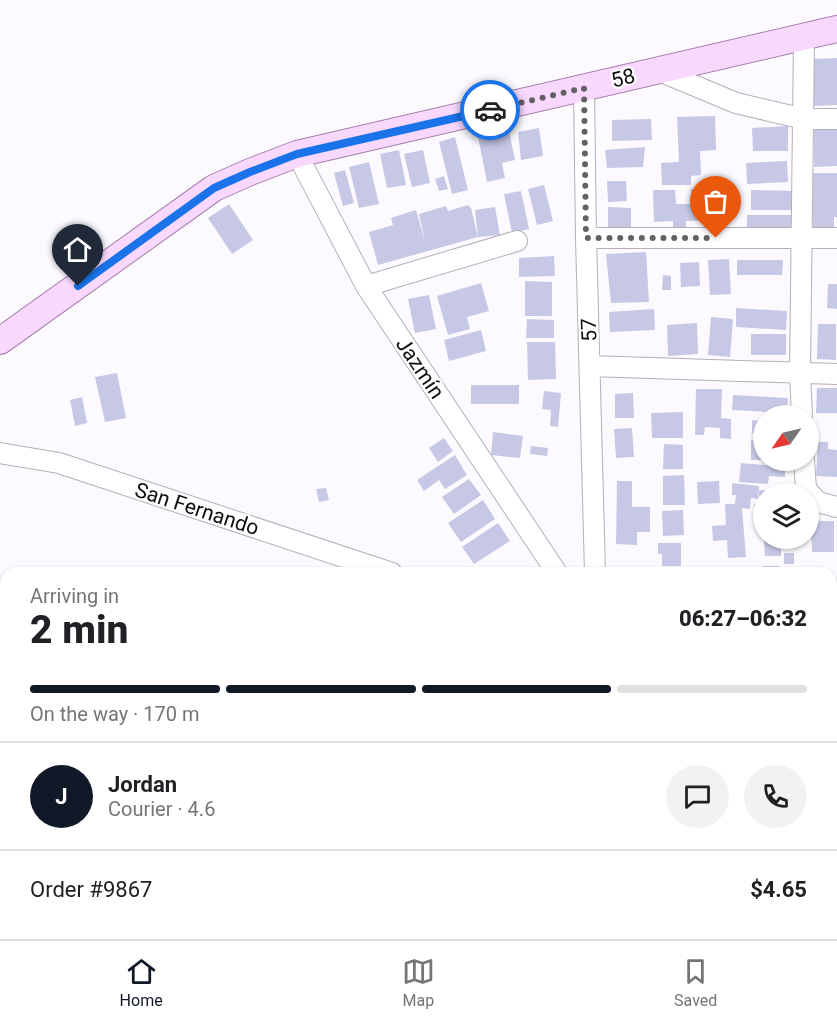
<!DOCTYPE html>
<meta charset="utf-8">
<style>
:root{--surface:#fff;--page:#f2f2f2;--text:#202124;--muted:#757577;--line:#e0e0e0;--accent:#111827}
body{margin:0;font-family:Roboto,sans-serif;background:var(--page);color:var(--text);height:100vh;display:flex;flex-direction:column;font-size:22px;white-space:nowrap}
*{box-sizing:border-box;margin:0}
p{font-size:20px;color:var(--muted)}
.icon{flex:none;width:33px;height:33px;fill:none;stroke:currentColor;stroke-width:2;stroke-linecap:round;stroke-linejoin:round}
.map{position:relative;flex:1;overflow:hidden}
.drawer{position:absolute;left:0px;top:567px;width:837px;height:372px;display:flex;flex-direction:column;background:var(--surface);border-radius:18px 18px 0 0;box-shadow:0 2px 4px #0004}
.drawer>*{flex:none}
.needle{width:39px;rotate:236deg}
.buttons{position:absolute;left:753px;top:405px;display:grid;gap:12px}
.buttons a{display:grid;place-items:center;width:66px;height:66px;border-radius:50%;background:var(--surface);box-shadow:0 2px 4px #0004;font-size:30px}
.pin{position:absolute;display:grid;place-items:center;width:51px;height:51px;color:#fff;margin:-62px -26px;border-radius:50% 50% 50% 0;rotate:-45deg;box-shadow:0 0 6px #0007}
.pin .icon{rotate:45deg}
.courier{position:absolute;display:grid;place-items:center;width:60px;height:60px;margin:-30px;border:4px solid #1a73e8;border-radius:50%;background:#fff;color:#222;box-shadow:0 2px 8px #0007}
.headline em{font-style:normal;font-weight:800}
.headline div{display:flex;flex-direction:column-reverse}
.headline{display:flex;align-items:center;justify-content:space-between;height:102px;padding:0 30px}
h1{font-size:39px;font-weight:800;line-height:45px}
.bar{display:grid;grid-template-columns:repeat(4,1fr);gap:9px 6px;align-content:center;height:72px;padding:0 30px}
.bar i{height:8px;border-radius:4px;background:var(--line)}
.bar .on{background:var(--accent)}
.bar p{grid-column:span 4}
.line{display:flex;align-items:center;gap:15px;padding:0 30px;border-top:2px solid var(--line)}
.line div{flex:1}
.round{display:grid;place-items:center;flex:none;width:63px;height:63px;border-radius:32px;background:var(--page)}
.dock{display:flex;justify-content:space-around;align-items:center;height:84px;border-top:2px solid var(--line);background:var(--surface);font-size:16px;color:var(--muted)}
.dock a{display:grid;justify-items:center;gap:3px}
.dock .on{color:var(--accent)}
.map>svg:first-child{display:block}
</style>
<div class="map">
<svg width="837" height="939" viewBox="0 0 837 939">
<rect width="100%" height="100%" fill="#fcfafe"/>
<path fill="#e2ceda" d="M837,882V939H817L813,933H831V886Z
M386,933H544L533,939H372Z
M591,933H666L670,939H580Z"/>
<path fill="#c6c8e6" d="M837,58V105L814,106L811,59Z
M715,116L716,150L700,151L701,175L691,176V185H662L661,163L679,162L677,117Z
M651,119L652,140L612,141V120Z
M788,126V151H753L752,128Z
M539,128L543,156L521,160L518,132Z
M814,130H837V166L814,167Z
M509,131L515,160L502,163L505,178L487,182L478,137Z
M455,137L468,190L452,194L439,142Z
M645,147L643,167L607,168L605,150Z
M399,150L406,185L387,188L380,154Z
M423,150L430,183L412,187L404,154Z
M787,161L788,182L747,184L746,163Z
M369,162L379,204L359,208L349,167Z
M345,170L354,203L343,206L334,173Z
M813,173H837V217H834V228H813Z
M444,176L448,189L439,191L435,179Z
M607,181H626L627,201L608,202Z
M544,185L553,221L537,225L528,189Z
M691,189H715L716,220L686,221V227H673V221L654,222L653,190H675L676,204H692Z
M751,190L796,191V210H751Z
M521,191L529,229L512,233L504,194Z
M229,204L253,240L232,254L208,218Z
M468,205L471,208L478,237L378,265L369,232L393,225L391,218L416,210L425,242L419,214L446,206L448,211Z
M495,207L500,235L478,237L475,210Z
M608,207L631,208V228H608Z
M747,215H797V233H747Z
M646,252L649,302L611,303L606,254Z
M554,256L555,276L519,277V258Z
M729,259L731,294L710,295L708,260Z
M737,260H783L782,275H737Z
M699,262L700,286L681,287L680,263Z
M663,275L671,276V290H662Z
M525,281L552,282V316H525Z
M481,283L489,311L467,317L470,329L448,335L437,296Z
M828,284H837V309L827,308Z
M429,295L436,329L415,333L408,299Z
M736,308L787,311L786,330L736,327Z
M654,309L655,330L610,332L609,312Z
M711,317L733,319L730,357L708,355Z
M527,319L554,320V338H526Z
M697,323L698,354L668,356L667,325Z
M818,324H836V360L817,359Z
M481,330L486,351L449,361L444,340Z
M751,334H786V355H751Z
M527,342H555L556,379L528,380Z
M117,373L126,418L105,422L95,377Z
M471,385H519V404H471Z
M817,388H837V413H816Z
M696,389H722L721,418L731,419V439L720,438V428L705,427L704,435H695Z
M544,391L561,393L558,427L550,426L551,410L542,409Z
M633,393L634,418H615V394Z
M733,395L788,398L787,413L732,410Z
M82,397L87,423L75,426L70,400Z
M683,412V438H652L651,413Z
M752,420L764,421V433H752Z
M632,428L634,457L616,458L614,429Z
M493,432L523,436L520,458L491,455Z
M444,438L453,451L438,462L429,448Z
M751,440H764V460H751Z
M818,442H828V449L837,450V477L816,476Z
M664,444L683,445V469H663Z
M531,446L548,448L547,456L530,454Z
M455,455L467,475L445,489L439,480L424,491L417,480Z
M741,463L785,467V477L769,476L768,484L739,482Z
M684,475L685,505H663V476Z
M469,479L481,495L454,514L442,497Z
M617,481H632V507H650V532H637V545L616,544Z
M719,481L720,503L698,504L697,482Z
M732,483L759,486L758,499L751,498L750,509L742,508L746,557L728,558L727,540L713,541L712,526L726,525L725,504H735L736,495H732Z
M326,488L329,500L319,502L316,489Z
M759,490L789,491L788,494H764V517H754V504H759Z
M483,500L495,519L461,542L448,523Z
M683,510L684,535L663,536L662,511Z
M811,521H834V552H812Z
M498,523L510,541L474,564L462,547Z
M764,538H781V556H765Z
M658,543H681V566H662V554H658Z
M784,553H794V564H784Z
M762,566H779L780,573H762Z
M631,567V573H612V568Z
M837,677V735L831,739V681Z
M837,755V798L831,788V758Z
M6,786V843L0,846V789Z
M831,799L837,808V828L831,832Z
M6,883V932L0,935V886Z
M96,933H285L288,939H84Z"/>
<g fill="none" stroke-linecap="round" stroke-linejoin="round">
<g stroke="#b3b0b9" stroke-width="22">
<path id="minor" d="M657,70L736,103L804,119H837
M584,88L586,238L595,573
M297,154L366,286L557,573
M586,238H837
M366,286L517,241
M590,366L837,374
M802,416L800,373L804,38
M0,453L59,463L392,573
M804,460L806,489L818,502L837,507
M831,635H837
M831,665L837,662
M0,725L6,722
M831,854L837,851
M781,933L785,939
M356,939L367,933
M689,939L699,933"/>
</g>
<g stroke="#a480ab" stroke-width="28">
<path id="major" d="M0,341L214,188L250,172L297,154L837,29"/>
</g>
<use href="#minor" stroke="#fff" stroke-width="20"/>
<use href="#major" stroke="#f9d8fe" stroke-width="26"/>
</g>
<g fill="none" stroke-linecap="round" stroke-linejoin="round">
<path stroke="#626164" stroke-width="6" stroke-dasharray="0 10.8" d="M490,110L584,88L586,238H716"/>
<path stroke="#1a73e8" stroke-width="8" d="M78,286L214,188L250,172L297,154L490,110"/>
</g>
<g text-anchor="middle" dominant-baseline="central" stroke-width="4.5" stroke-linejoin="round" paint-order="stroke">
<g font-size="21" fill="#0f0e11" stroke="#fff">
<text transform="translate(623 78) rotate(-14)">58</text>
<text transform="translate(589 330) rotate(-92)">57</text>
<text transform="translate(420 368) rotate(56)">Jazmín</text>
<text transform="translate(197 509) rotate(18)">San Fernando</text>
</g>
</g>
</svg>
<div class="buttons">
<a><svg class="needle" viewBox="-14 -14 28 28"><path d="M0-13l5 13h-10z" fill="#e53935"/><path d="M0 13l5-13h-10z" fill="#757577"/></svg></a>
<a><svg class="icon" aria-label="layers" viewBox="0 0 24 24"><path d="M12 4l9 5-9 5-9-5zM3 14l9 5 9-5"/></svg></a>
</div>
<div class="pin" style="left:716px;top:238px;background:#ea580c"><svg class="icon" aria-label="bag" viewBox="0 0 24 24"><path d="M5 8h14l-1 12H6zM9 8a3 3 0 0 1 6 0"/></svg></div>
<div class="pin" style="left:78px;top:286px;background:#1f2937"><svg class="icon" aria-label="home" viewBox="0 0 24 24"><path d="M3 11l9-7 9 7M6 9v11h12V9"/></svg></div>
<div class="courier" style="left:490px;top:110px"><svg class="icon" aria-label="car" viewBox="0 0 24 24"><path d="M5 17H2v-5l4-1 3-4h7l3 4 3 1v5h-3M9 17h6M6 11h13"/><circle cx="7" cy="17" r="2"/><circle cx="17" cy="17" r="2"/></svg></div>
<section class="drawer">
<div class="headline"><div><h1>2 min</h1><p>Arriving in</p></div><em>06:27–06:32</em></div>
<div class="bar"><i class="on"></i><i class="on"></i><i class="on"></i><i></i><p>On the way · 170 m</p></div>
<div class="line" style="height:108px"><b class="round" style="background:var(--accent);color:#fff">J</b><div><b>Jordan</b><p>Courier · 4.6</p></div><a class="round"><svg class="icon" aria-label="chat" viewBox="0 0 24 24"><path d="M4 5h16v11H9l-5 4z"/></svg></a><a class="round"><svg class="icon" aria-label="phone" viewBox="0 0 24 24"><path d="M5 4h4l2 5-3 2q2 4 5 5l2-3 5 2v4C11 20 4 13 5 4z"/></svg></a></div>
<div class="line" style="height:78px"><div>Order #9867</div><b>$4.65</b></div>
</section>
</div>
<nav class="dock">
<a class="on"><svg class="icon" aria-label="home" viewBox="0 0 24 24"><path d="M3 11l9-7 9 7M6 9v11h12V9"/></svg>Home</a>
<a><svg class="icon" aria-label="map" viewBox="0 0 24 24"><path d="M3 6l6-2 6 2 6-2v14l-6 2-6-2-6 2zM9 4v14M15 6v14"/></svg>Map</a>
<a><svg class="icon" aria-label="saved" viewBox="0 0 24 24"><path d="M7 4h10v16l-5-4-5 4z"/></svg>Saved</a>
</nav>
